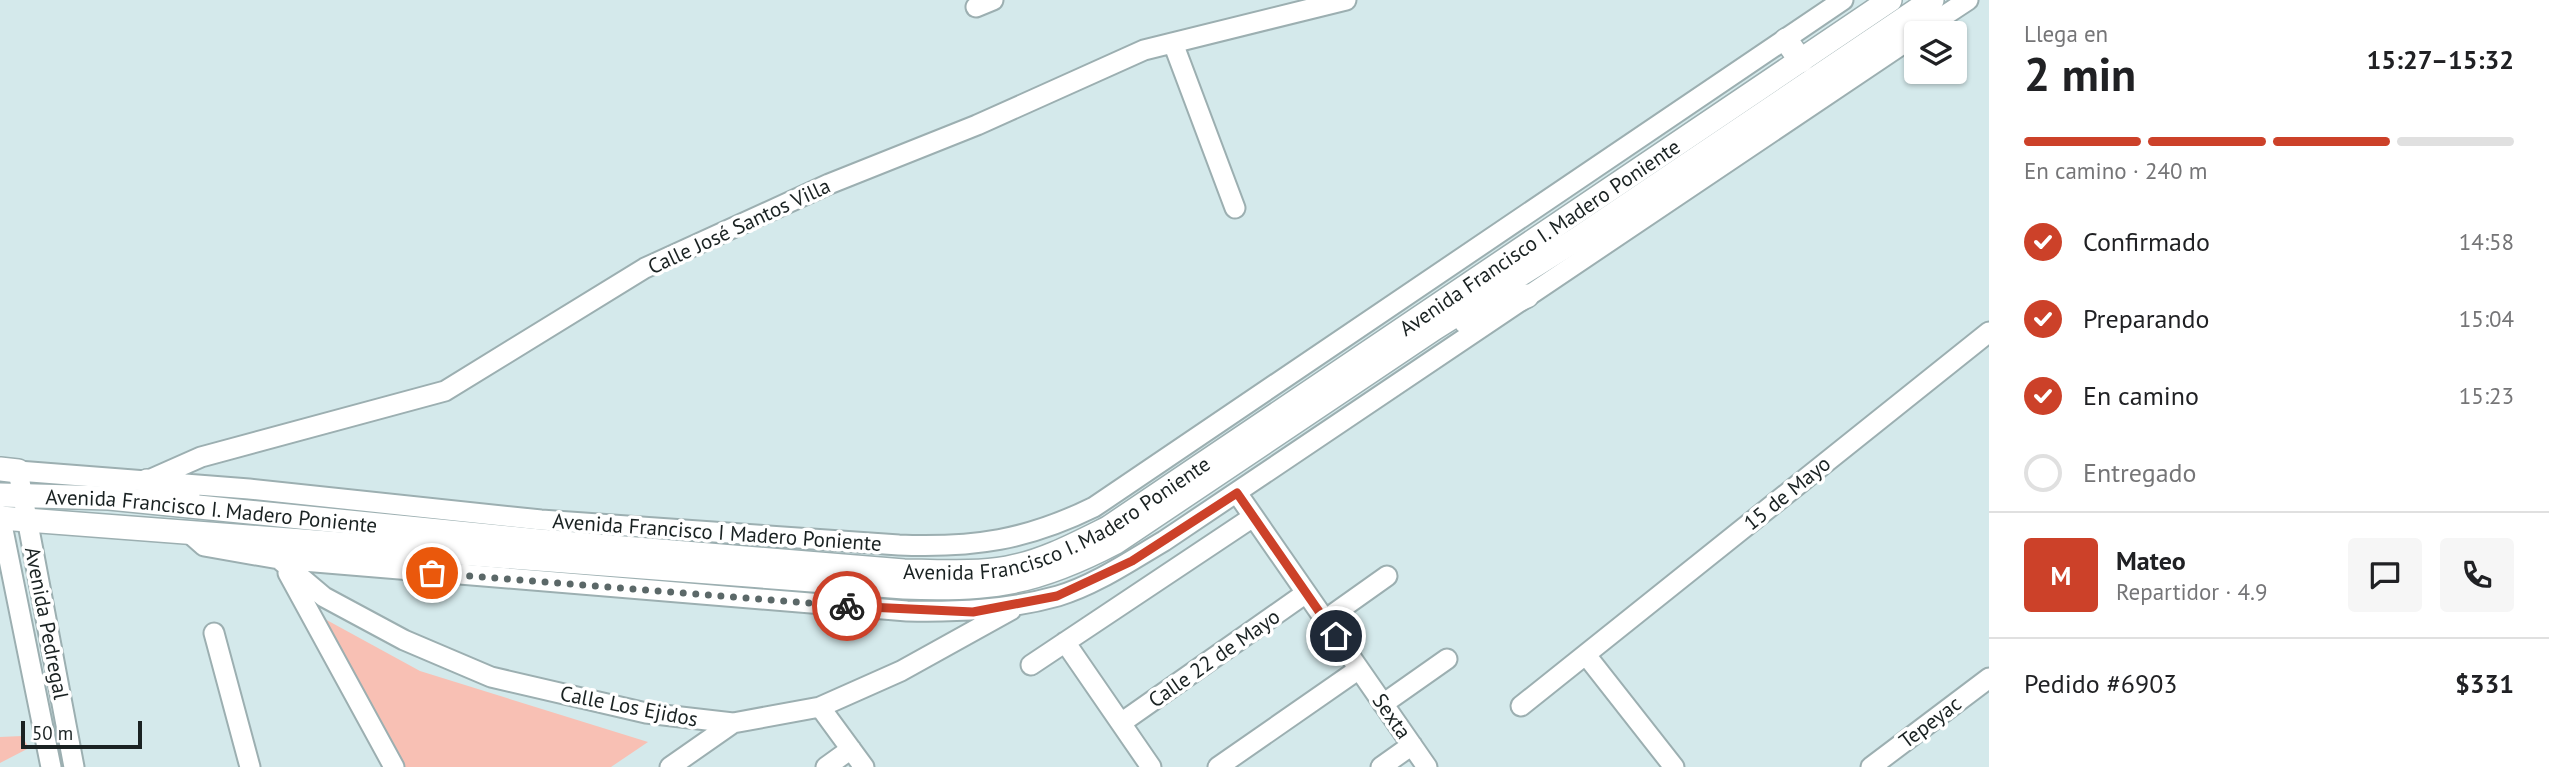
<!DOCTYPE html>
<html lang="es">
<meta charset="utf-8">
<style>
:root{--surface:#fff;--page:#f6f6f6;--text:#202124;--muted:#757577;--line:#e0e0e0;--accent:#cc4129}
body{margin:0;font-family:"PT Sans",sans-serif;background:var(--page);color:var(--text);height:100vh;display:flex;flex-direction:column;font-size:26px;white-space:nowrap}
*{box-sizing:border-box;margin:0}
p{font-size:23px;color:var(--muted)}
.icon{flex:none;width:38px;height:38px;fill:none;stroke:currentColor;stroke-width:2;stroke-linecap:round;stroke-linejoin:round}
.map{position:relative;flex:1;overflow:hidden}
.details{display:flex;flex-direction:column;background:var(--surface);width:560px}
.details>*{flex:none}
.fabs{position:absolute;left:1904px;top:21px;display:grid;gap:14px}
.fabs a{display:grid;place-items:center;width:63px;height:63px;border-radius:7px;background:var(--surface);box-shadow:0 2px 5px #0004;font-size:35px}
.scale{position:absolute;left:21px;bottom:18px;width:121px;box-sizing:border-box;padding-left:7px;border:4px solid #1a2222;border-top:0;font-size:19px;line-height:24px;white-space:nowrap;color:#1a2222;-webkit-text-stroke:5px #fff;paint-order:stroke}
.pin{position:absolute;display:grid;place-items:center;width:60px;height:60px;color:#fff;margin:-30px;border:4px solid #fff;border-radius:50%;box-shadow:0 2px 7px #0007}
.courier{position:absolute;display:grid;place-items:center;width:70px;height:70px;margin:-35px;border:5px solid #cc4129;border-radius:50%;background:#fff;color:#222;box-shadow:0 2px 9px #0007}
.head em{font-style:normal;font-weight:700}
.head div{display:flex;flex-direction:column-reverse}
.head{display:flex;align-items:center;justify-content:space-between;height:119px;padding:0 35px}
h1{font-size:46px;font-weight:700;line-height:52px}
.bar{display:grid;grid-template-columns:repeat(4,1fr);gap:10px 7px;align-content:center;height:84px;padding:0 35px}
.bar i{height:9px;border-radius:5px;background:var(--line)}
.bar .selected{background:var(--accent)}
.bar p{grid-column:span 4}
.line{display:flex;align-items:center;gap:18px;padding:0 35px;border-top:2px solid var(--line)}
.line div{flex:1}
.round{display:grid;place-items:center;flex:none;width:74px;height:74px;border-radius:7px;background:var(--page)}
ol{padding:0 35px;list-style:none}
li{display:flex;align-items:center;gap:21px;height:77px}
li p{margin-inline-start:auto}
li .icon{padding:7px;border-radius:50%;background:var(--accent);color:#fff;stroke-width:4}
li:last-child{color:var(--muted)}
li i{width:38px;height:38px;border:4px solid var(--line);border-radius:50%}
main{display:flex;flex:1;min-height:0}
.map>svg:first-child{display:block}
</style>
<main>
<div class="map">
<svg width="1989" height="767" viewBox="0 0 1989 767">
<rect width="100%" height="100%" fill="#d4e9eb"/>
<path fill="#f8c0b4" d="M323,618L420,671L648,742L611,767H402Z
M22,736L29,748L0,763V737Z"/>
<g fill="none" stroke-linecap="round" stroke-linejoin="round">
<g stroke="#9cafb1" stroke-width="23">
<path id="minor" d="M976,7L993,0
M1918,33L1968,0
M1173,43L1235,208
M149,480L201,457L445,391L645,268L829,184L977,125L1144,50L1346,0
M1237,493L1427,767
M0,515L51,767
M187,531L204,546L279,559L907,611C957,612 1008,610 1058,596C1095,585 1130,561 1164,541L1916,35
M279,559L324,597L404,640L491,677L646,713L733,723L820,707L901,671L1011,610
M288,573L394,767
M1325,620L1387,576
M214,633L250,767
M1065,642L1151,767
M1586,655L1674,767
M1031,665L1253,517
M1383,704L1447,659
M1521,706L1989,332
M820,707L864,767
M1121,723L1306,593
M74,767L18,471L249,489L541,520L899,545C974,548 1027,540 1094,507L1843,0
M670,767L733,723
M826,767L851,749
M1218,767L1359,669
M1381,767L1412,745
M1871,767L1989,678"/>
</g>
<g stroke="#9cafb1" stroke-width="26">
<g id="major">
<path d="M1786,40L1801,61"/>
<path d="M1466,322L1527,296"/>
<path d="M0,469L18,471"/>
<path d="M147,481L188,494"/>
<path id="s1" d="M0,495L109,498L539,541L904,571C938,571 973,574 1007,568C1042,562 1076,544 1108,528L1890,0"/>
<path d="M0,518L904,587C991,591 1038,583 1116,542L1435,328L1577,239L1932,0"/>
</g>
</g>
<use href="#minor" stroke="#fff" stroke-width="19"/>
<use href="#major" stroke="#fff" stroke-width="23"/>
</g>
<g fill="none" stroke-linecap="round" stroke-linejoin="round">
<path stroke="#5b6868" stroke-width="7" stroke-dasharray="0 12.6" d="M432,573L847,606"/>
<path stroke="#cc4129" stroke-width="9" d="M847,606L973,612L1057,596L1132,561L1237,493L1336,636"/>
</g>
<g text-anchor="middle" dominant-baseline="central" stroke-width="7" stroke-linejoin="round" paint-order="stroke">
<g font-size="21" fill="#1a2222" stroke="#fff">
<text transform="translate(739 226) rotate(-25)">Calle José Santos Villa</text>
<text stroke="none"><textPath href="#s1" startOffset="1640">Avenida Francisco I. Madero Poniente</textPath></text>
<text transform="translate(1787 493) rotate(-39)">15 de Mayo</text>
<text stroke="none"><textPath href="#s1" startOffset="212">Avenida Francisco I. Madero Poniente</textPath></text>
<text stroke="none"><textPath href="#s1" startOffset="1073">Avenida Francisco I. Madero Poniente</textPath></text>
<text transform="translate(717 532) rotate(4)">Avenida Francisco I Madero Poniente</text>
<text transform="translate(47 623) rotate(79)">Avenida Pedregal</text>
<text transform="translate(1214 658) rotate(-35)">Calle 22 de Mayo</text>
<text transform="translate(629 706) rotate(11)">Calle Los Ejidos</text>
<text transform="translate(1392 716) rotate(55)">Sexta</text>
<text transform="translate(1930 722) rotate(-37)">Tepeyac</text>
</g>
</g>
</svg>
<div class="fabs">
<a><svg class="icon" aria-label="layers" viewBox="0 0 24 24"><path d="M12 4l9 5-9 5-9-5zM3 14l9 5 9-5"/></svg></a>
</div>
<div class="scale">50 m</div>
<div class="pin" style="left:432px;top:573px;background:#ea580c"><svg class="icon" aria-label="bag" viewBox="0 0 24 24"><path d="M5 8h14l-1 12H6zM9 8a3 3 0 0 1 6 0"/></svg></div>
<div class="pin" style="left:1336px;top:636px;background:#1f2937"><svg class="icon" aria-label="home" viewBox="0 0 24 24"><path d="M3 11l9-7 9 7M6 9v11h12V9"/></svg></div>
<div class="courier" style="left:847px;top:606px"><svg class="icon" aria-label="bike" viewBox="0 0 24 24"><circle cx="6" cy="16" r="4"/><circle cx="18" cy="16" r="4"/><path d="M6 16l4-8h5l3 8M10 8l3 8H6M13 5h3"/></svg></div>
</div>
<section class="details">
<div class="head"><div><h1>2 min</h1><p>Llega en</p></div><em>15:27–15:32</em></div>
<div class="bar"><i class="selected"></i><i class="selected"></i><i class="selected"></i><i></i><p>En camino · 240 m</p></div>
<ol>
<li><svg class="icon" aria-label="check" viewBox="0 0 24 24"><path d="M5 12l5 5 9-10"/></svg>Confirmado<p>14:58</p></li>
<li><svg class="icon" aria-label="check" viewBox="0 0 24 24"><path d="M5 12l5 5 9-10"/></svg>Preparando<p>15:04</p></li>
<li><svg class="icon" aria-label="check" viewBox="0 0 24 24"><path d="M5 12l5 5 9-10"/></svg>En camino<p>15:23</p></li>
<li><i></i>Entregado</li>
</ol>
<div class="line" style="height:126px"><b class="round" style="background:var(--accent);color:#fff">M</b><div><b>Mateo</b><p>Repartidor · 4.9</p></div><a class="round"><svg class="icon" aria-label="chat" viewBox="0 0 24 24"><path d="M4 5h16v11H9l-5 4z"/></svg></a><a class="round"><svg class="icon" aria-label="phone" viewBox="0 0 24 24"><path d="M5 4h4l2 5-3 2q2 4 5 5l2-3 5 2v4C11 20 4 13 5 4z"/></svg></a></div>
<div class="line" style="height:91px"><div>Pedido #6903</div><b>$331</b></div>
</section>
</main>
